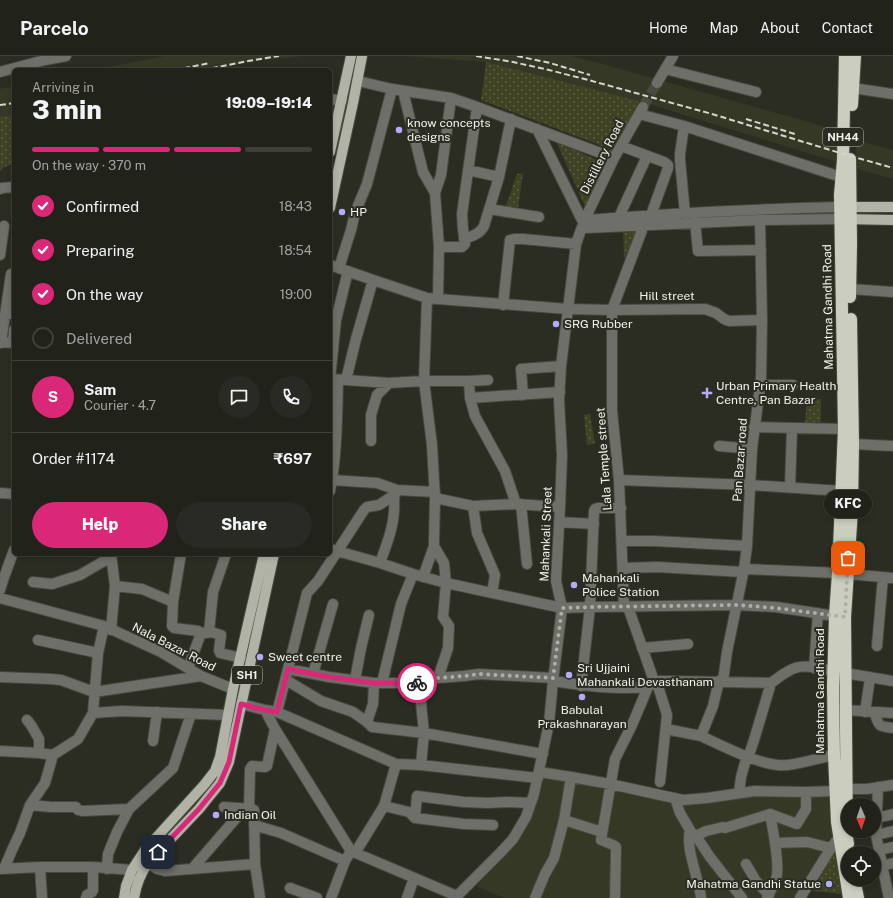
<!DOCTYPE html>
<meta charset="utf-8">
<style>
:root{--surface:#21221a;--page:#292a23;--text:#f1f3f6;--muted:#a2a4a2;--line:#3e3f39;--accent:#db2777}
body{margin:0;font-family:"Public Sans",sans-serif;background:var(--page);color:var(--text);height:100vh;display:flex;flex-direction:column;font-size:15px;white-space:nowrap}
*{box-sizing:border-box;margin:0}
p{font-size:13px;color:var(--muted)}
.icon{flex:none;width:22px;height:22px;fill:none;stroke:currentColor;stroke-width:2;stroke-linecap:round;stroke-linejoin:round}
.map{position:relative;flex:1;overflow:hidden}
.drawer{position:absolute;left:12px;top:12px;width:320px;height:488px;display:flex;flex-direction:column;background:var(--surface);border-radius:6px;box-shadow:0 2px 6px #0003,0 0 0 1px var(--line)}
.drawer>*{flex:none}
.needle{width:26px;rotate:178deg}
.controls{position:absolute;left:841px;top:742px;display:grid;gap:8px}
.controls a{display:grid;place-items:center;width:40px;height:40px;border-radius:50%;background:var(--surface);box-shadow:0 2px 6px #0003,0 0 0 1px var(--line);font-size:20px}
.pin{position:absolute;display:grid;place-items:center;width:34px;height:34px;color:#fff;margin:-17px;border-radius:8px;box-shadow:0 2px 6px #0006}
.courier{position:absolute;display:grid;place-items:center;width:40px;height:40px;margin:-20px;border:3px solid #db2777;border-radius:50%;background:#fff;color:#222;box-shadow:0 1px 5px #0007}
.bubble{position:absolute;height:28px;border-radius:14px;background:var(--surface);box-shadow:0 2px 6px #0003,0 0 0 1px var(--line);font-size:13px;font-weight:800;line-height:28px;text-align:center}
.overview em{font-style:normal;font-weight:800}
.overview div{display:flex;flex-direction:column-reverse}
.overview{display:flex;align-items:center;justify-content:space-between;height:68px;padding:0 20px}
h1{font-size:26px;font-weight:800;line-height:30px}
.bar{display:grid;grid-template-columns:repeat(4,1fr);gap:6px 4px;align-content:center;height:48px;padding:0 20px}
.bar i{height:5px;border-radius:3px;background:var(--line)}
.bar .on{background:var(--accent)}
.bar p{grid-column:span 4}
.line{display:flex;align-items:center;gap:10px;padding:0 20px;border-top:1px solid var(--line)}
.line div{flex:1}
.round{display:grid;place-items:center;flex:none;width:42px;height:42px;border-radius:21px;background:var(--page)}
ol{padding:0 20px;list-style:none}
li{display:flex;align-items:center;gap:12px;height:44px}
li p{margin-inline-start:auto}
li .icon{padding:4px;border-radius:50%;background:var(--accent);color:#fff;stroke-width:4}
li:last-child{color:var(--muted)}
li i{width:22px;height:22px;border:2px solid var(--line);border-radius:50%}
.cta{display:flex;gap:8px;margin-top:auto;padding:8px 20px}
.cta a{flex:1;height:46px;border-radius:24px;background:var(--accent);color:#fff;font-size:16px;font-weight:800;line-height:46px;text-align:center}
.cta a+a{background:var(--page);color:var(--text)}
header{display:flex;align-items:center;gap:24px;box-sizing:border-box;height:56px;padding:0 20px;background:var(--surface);border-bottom:1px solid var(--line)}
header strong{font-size:19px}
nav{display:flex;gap:22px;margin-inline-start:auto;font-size:14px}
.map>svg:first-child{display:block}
</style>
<header>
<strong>Parcelo</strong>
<nav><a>Home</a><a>Map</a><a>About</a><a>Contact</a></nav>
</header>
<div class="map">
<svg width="893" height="842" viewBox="0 0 893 842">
<defs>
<pattern id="park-dots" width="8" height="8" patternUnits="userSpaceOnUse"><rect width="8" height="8" fill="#3f4223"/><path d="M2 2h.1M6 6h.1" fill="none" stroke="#5b5e43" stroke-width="1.8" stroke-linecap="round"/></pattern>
</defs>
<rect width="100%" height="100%" fill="#2c2d22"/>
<path fill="#363826" d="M165,0H302L250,6L212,14H94Z
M406,0H570L599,7L837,74V106L639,45L486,6Z
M14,30V59L0,61V33Z
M860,85L893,94V123L855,112L856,95L855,94Z
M542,720L662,741L755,737L832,736L833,777L830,790L798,842H504L476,830L504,802L526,764Z"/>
<path fill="url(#park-dots)" d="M486,6L639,45L613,94L481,44Z
M14,59V108L4,111L0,115V61Z
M556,85L607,109L586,153Z
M523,117L518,152H505L517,118Z
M642,171L630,209L624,200L623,172Z
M807,343H821V366L805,367Z
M590,358L595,388L587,389L584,359Z
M836,789L843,838L813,835Z"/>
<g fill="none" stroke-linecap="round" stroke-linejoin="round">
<path stroke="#4a4b40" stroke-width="10" stroke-dasharray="10 5" stroke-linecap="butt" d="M643,51L657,27"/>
<g stroke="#48493e" stroke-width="12">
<path id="minor" d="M665,13L756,36
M0,16L45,4L66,0
M358,25L392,33L451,42L477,51L614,102
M657,27L673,0
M853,32L893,38
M403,35L423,116L435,137L439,191L438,243
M330,43L342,45
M639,58L684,70L841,121
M684,70L680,98V104L685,158
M537,73L582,164
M621,90L664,106L668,109V112L651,159
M468,114L499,121
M0,133L2,132L14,131
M435,137L441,119L451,42
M489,153L539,161
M585,163L614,102L643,51
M587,164C672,157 756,153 840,151
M620,166L619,161L647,100
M695,166L698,195L761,194
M586,172L760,164L841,163
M464,183C472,180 480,178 484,170L499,121L511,63
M439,191H462L465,188L463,173L462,158L477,51
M0,199L4,170
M330,209L373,224L427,242L438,243L568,253L612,254L705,253L716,257L724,263L729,265L762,264
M339,212L351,174L355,157L367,128L392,33
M850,233L893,236
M427,242L424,325L432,389L435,442L434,486V490L444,507L446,527L443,561L449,570L448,592L438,622
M503,249L510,184L514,183H523L576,188
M5,259L11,218
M0,286L14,287
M1,287L5,259L14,257
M13,287L14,274
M330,323L346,324L389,327L424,325H469L488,324
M330,323L336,264L348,215
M346,324L356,283L373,224
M469,325L470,342L475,360L505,415L516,448
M760,329H793
M523,339L521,313L561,310
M470,342L560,336
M754,371L844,373
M371,385V359L377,339L389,327
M853,388L893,390
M719,390L752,393
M332,424L377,427L397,434L435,436
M619,424L750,429L842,435
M790,431L792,372
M330,435C337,399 337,361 338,324
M0,437L14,438
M435,442L473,450L516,448L560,451
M521,448L527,508
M473,450L477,477L495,519L492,537
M559,466L594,468
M622,485H655L747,490
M330,493L380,507L413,518L446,527L562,552L590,551L737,549L776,551L842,561
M111,498L115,530L111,574
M380,507C386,490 393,473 394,455C395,447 392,441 397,434
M623,512L657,511L743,516
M744,513L838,517
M848,518L893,522
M423,521L434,490
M33,526L52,528L80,519L111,501
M115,530L142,533L173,546L181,498
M0,534L3,524L14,494
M0,542L104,570L161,596L201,620L233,633
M173,546L172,570L174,572L198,575L202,577
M624,551L619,424L612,355V254L644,169
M628,551L654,625L658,630L667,659L660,726
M209,576L213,536L226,498
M38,584L98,597L104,570
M877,590L883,521
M642,592L688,588
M188,612L200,580L202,577H207L211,576L221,579L219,594L220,597L241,602
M814,612L818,557
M288,613L307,537L318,525L364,454L367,451L379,449L394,439
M845,617L893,625
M313,618L333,548
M0,621L51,623L61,624L94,636L201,620
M286,624L321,645L353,656L367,666L372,671L424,677L543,698
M355,624L361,592L369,559
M553,625C585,630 616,634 648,631L654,625H669L771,627C777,623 781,619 787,616C801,606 817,612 833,615
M723,625L727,596L744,513L747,490L752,393L761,323L762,264L760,164
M382,627L401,548L413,518
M419,627L424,677L421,709
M581,630L590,551L594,455L595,453L598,452H621
M241,648L265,654L277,656L396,708L421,709L538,722
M265,654L275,673L351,795L345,805L331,842
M845,654L893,657
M277,656L288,613L329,621L374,627H419L438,622L464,620L479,618L553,622
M865,656L870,622
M874,656C880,670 876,670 893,672
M93,657L122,655L228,659
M27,664L31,669L39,683V697
M367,666L373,648L374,627
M666,673L701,680L713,650L719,625
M701,680C723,690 764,712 788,709C804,707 819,702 834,699
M153,685L157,656
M0,695L39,697L53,699L78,683L93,657L98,597
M539,716L571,721L610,728L683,744L707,742L755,735L806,736L835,735
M878,731L876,779L889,842
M846,733H867L893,729
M739,737L741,721L745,707L748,702L754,684L771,627
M675,742L680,757L690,774C685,793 699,822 701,842
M30,749L51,751H76L78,754L82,755L129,753
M384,750L409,756L415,762L464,768L493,769
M224,751L252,753L254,754L255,808
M249,753L250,713L252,710L265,711L267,710L275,673
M415,762L417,740L464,746L488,747L506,746L531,747
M877,762L893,758
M564,764L602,776
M254,769L281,777L345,805
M691,776L696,780L710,801L742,842
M876,779L893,775
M696,780L706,775L723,771L725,772L770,758L797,768L806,753V736
M775,787L807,786L831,792
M879,794L893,791
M351,795L457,840
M355,797L384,750L396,708
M148,807L157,813L165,815L255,808L260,842
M746,808L756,825L769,839
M882,810L893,807
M40,811L42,842
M0,813L40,811H93L132,814
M4,813L12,794L20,777L30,749L45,727L53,699
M107,813L108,798L117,776L129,753L173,712L191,658
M192,813L244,753
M290,832L317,842
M86,842L87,839L92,836L93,834V811
M407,842L414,822
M455,842L501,796L513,783L526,761L534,738L549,667L553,625L562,552L556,525L560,451L562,399L559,344L561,310L576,188L582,171
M535,842L545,818L554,802L564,764L571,721
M615,842L616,791L613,789L601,784L615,703L632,669L648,631
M767,842C770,836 776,825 777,819C779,801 773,776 770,758
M800,842L831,792L839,781"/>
</g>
<g stroke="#48493e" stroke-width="12">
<path id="major" d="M330,96L351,0
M844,151H893
M330,152L353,47L362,0
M843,163L893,164
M124,842L126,830L132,814L145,794L204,729L215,715L220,701L233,633L264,498
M134,842C136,830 141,817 148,807L199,753L220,727L229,706L244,636L274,498"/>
</g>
<g stroke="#48493e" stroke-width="14">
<path id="highway" d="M845,0L843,104L840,139L844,373L838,517L835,560L833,631L834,699L837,766L849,842
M852,49L855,0
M850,103L851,188L850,241
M848,788L847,781L845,561L852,453L853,388L851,263
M854,823L858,842"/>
</g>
<use href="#minor" stroke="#6f6f6a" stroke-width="10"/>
<use href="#major" stroke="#b1b3a7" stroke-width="10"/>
<use href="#highway" stroke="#cbcdbf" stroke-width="12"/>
<path stroke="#d4d5cd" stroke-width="2" stroke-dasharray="6 3" stroke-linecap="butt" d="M476,0L513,6L549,14L592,25L712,58L840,97L893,112
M517,0L550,7L590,19
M175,14L210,7
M203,14L248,5L279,0
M0,49L14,47
M746,63L795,78"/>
</g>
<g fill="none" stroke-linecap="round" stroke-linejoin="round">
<path stroke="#adaea5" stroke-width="4" stroke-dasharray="0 7.2" d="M417,627L438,622L464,620L479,618L553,622L562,552L590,551L737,549L776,552L845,561L848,502"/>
<path stroke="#db2777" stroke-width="5" d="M158,796L199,753L220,727L229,706L241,648L264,654L277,656L288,613L329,621L374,627H417"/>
</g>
<g fill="#b3adf9" stroke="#2c2d22" stroke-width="1.5">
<circle cx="399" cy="74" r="4"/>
<circle cx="342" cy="156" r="4"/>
<circle cx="556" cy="268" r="4"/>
<path d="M705 331h4v4h4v4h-4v4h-4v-4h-4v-4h4z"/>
<circle cx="574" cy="529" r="4"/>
<circle cx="260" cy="601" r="4"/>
<circle cx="569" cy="619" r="4"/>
<circle cx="582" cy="641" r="4"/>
<circle cx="216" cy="759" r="4"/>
<circle cx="829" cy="828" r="4"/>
</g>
<g text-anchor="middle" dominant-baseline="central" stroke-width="4" stroke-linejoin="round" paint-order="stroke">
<g fill="#2c2d22" stroke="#b7b8af" stroke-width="1">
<rect x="823" y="72" width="40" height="18" rx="3"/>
<rect x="232" y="610" width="30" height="18" rx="3"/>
</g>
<g font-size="11" font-weight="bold" fill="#f2f3ec">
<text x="843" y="81">NH44</text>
<text x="247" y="619">SH1</text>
</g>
<g font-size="12" fill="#f2f3ec" stroke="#2c2d22" text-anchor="start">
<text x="407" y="67">know concepts<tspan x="407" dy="14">designs</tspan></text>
<text x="350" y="156">HP</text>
<text x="564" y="268">SRG Rubber</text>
<text x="716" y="330">Urban Primary Health<tspan x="716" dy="14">Centre, Pan Bazar</tspan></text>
<text x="582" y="522">Mahankali<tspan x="582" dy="14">Police Station</tspan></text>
<text x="268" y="601">Sweet centre</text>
<text x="577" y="612">Sri Ujjaini<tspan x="577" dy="14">Mahankali Devasthanam</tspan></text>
<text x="582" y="654" text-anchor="middle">Babulal<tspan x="582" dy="14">Prakashnarayan</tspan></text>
<text x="224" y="759">Indian Oil</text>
<text x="821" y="828" text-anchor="end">Mahatma Gandhi Statue</text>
</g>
<g font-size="12" fill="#f2f3ec" stroke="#2c2d22">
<text transform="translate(602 101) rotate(-63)">Distillery Road</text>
<text x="667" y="240">Hill street</text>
<text transform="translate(828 251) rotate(-91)">Mahatma Gandhi Road</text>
<text transform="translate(604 403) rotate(-94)">Lala Temple street</text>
<text transform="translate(740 404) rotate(-86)">Pan Bazar road</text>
<text transform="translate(546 478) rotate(-88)">Mahankali Street</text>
<text transform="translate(174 591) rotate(27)">Nala Bazar Road</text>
<text transform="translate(820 635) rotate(-90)">Mahatma Gandhi Road</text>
</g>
</g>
</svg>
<div class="controls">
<a><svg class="needle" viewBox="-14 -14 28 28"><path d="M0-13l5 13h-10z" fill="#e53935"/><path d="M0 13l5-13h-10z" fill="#a2a4a2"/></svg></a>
<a><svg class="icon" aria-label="locate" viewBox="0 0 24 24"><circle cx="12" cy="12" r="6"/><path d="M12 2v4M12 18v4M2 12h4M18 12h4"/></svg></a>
</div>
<div class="pin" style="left:848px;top:502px;background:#ea580c"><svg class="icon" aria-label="bag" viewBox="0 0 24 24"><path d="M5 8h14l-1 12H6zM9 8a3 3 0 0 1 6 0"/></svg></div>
<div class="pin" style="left:158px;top:796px;background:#1f2937"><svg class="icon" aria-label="home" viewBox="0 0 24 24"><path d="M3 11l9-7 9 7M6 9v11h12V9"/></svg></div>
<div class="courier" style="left:417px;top:627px"><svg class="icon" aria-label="bike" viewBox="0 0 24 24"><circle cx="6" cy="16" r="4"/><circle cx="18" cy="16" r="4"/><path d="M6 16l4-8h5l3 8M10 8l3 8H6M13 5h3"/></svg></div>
<div class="bubble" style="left:824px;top:434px;width:48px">KFC</div>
<section class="drawer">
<div class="overview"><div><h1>3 min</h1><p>Arriving in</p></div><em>19:09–19:14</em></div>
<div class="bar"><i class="on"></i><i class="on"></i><i class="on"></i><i></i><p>On the way · 370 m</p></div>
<ol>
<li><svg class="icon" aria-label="check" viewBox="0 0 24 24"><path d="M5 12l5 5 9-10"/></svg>Confirmed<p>18:43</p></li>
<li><svg class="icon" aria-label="check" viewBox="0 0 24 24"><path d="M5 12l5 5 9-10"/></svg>Preparing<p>18:54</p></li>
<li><svg class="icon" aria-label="check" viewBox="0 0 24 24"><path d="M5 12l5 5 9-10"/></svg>On the way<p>19:00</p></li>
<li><i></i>Delivered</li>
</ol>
<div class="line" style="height:72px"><b class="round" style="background:var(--accent);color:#fff">S</b><div><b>Sam</b><p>Courier · 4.7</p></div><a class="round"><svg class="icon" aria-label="chat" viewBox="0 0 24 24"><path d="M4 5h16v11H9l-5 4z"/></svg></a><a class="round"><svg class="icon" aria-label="phone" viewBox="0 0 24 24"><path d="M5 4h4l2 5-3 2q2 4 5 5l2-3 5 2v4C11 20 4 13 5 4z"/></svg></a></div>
<div class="line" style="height:52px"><div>Order #1174</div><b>₹697</b></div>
<div class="cta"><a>Help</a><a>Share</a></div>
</section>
</div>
